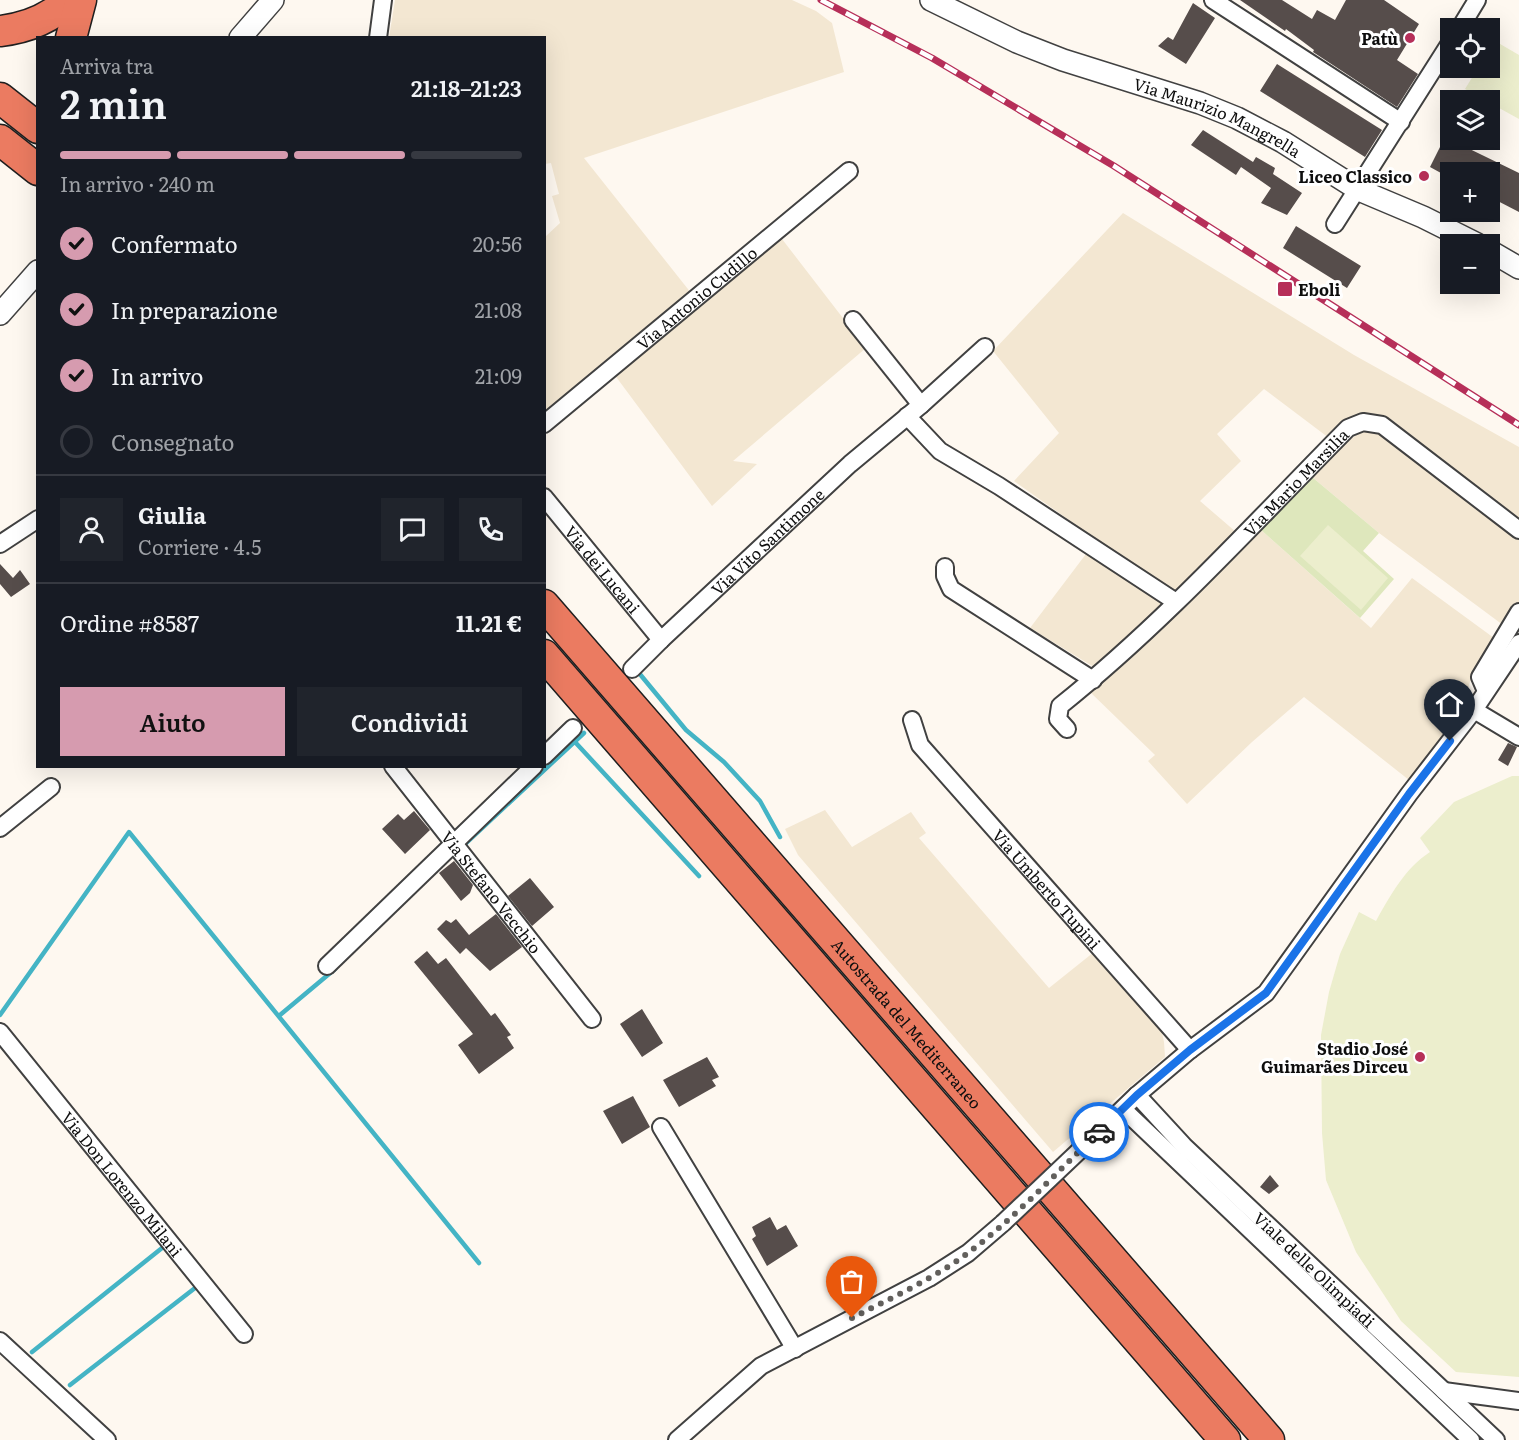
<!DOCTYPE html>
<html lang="it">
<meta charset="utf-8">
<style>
:root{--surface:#171b24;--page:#20242c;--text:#f1f3f6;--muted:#9ea1a6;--line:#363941;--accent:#d69baf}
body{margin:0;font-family:Literata,serif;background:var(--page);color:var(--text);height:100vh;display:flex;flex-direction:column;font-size:22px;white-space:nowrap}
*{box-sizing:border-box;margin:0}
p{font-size:20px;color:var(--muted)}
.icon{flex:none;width:33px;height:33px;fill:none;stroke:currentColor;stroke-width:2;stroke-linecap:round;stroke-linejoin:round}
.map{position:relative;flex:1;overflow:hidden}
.sheet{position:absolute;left:36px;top:36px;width:510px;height:732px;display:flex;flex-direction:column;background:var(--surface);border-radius:0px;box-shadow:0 6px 24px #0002}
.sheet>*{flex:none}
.fabs{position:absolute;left:1440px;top:18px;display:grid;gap:12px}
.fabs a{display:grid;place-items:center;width:60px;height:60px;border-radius:0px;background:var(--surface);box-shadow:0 6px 24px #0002;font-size:30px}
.pin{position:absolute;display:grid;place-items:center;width:51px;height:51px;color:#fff;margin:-62px -26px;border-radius:50% 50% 50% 0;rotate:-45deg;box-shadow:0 0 6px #0007}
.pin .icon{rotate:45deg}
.courier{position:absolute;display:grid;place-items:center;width:60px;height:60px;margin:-30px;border:4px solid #1a73e8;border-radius:50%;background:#fff;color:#222;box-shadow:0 2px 8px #0007}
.headline em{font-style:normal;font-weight:600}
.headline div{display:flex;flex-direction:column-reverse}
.headline{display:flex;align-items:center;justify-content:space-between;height:102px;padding:0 24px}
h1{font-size:39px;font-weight:600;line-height:45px}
.bar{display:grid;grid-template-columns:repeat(4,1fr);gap:9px 6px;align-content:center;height:72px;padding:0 24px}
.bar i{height:8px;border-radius:4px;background:var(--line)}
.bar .on{background:var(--accent)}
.bar p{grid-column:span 4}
.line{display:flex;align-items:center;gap:15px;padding:0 24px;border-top:2px solid var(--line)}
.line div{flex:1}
.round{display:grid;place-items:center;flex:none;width:63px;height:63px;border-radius:0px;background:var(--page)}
ol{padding:0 24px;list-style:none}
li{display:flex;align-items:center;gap:18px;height:66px}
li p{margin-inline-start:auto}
li .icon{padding:6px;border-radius:50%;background:var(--accent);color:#111;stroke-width:4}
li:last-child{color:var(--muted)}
li i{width:33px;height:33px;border:3px solid var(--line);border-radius:50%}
.cta{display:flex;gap:12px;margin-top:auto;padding:12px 24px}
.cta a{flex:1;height:69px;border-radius:0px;background:var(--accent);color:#111;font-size:24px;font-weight:600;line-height:69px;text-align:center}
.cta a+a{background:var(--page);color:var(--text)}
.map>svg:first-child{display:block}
</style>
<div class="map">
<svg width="1519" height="1440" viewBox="0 0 1519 1440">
<rect width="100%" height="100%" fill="#fef8f0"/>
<path fill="#f3e7d2" d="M395,0H792L816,11L832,23L844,72L584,158L699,303L782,239L866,348L733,461L757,464L712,506L608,366L545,418V237L560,223L552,196L559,194L551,163L545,164L544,38H389Z
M1123,213L1354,355L1519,447V519L1389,418L1370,413L1354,417L1329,438L1264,389L1217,434L1241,461L1200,501L1236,532L1176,592L1100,542L1014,481L1059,433L993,351Z
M1363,430L1377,432L1519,536V603L1503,625L1379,533L1312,477L1347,442Z
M1260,529L1371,628L1412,578L1494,638L1470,682L1464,706L1409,780L1304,697L1252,742L1187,804L1148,761L1155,755L1089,691L1107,675L1030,628L1089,550L1170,603Z
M825,810L852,847L911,812L926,833L919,838L1049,988L1094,952L1161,1028L1164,1042L1165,1057L1053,1152L798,855L785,829Z"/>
<path fill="#dee7bc" d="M1312,477L1379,533L1363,551L1394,579L1360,618L1260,529Z"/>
<path fill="#eceecd" d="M1495,41L1519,55V119L1490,103V100H1486L1465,89L1478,68H1490V49Z
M1328,525L1388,578L1361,610L1300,556Z
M1512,776H1519V1377L1456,1372L1401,1321L1356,1252L1326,1180L1322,1133L1321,1035L1329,992L1340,954L1359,912L1376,921C1390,896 1405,868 1430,852L1420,838L1454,802Z"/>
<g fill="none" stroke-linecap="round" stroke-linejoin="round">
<path stroke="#44b4c5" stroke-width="4.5" d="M639,673L686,730L724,762L760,801L780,837
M575,742L699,876
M465,844L584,733
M0,1015L129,832L479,1263
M280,1015L335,969
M32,1352L162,1248
M70,1385L195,1288"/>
</g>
<path fill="#564d4b" d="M1240,0H1282L1312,19L1317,10L1335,20L1346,0H1384L1419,24L1397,60L1418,74L1397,107L1313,52L1314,50L1286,29L1285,31Z
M1193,3L1215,18L1186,64L1158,46L1168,37L1173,40Z
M1277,64L1382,130L1365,157L1260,91Z
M1203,130L1253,162L1256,157L1275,168L1273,174L1302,193L1287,215L1261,203L1271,188L1241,167L1236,175L1191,145Z
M1445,137L1519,173V212L1490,197V172H1450V178L1430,167Z
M1296,226L1361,266L1347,288L1283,248Z
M0,564L13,578L20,570L30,584L11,597L0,584Z
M1508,743L1517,747L1508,766L1498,760Z
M414,811L430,830L405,854L382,829L398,814L404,820Z
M454,861L473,885L470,893L461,901L439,873Z
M530,878L554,907L532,926L508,896Z
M496,914L522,947L490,971L466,948L460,954L437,929L446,920L451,923L456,919L469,935Z
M427,951L438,964L446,958L491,1016L495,1013L511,1035L507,1037L514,1048L479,1074L458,1045L473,1034L414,962Z
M642,1009L663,1043L642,1057L620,1024Z
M707,1057L719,1077L712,1080L716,1086L679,1107L663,1080Z
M633,1096L650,1127L622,1144L603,1111Z
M1270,1175L1279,1186L1269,1194L1260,1187Z
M770,1217L777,1230L786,1225L798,1246L767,1266L752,1239L756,1236L752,1227Z"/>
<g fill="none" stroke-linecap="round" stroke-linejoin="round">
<g stroke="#414141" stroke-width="20">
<g id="minor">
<path d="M1213,0L1401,122"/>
<path d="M1460,28L1477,0"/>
<path d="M378,38L383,0"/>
<path d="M1335,224L1450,43"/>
<path d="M853,320L921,405"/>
<path d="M907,416L940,451L999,486L1176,602"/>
<path id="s1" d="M544,424L849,171"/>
<path id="s2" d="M544,497L661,640"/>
<path d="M0,544L38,519"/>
<path d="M945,567V576L951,589L1093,680"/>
<path id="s3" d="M632,669L661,640L850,464L921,405L985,347"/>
<path d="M1486,691L1480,677L1519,612"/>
<path d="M1474,710L1519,737"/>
<path id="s4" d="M912,720L920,745L1190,1050"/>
<path id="s5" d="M1067,729L1058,719L1060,706C1164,623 1254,523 1348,428L1363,422L1382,425L1519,530"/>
<path d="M544,756L573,728"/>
<path id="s6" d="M393,766L592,1019"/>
<path d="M0,828L51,787"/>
<path d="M327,966L534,766"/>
<path id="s7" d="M0,1032L244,1334"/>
<path id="s8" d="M1137,1095L1184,1146L1496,1440"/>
<path d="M1123,1109L1471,1440"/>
<path d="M661,1127L795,1349"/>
<path d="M1079,1151L1137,1095L1190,1050L1266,993L1409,794L1474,710L1519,643"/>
<path d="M0,1341L107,1440"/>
<path d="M1444,1391L1519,1401"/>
<path d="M677,1440L761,1366L929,1278L968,1253L1003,1223"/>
</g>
</g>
<g stroke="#414141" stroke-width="24">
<g id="tertiary">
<path id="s9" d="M931,0L1017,42L1063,60L1200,103L1237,118L1283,142L1359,190L1423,217L1477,244"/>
<path d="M240,38L273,0"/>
<path d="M1490,251L1519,268"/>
<path d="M0,314L38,271"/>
</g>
</g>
<g stroke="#1f1f1f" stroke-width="33">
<g id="motorway">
<path d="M0,31C26,28 50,19 69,0"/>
<path d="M71,38L81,0"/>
<path d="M0,98L38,128"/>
<path d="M0,140L38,170"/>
<path id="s10" d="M544,605L1269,1440"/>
<path d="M544,655L1225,1440"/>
</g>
</g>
<use href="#minor" stroke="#fff" stroke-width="16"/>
<use href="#tertiary" stroke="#fff" stroke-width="21"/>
<use href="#motorway" stroke="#eb7b61" stroke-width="30"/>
<g stroke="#b62f59" stroke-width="7">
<path id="rail" d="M821,0L932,58L1114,166L1519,425"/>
</g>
<use href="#rail" stroke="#fff" stroke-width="4.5" stroke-dasharray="14" stroke-linecap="butt"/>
<g stroke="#414141" stroke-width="20" stroke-linecap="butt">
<path id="minor-bridge" d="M1003,1223L1079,1151"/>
</g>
<use href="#minor-bridge" stroke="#fff" stroke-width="16"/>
</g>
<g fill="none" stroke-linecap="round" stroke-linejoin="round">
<path stroke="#62605d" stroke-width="6" stroke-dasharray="0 10.8" d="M852,1318C891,1298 933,1279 968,1253C1015,1218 1056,1173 1099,1132"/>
<path stroke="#1a73e8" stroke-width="8" d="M1099,1132L1137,1095L1190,1050L1266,993L1409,794L1450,741"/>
</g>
<g fill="#b62f59" stroke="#fff" stroke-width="2">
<circle cx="1410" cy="38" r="6"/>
<circle cx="1424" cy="176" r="6"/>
<rect x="1277" y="281" width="16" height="16" rx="3"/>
<circle cx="1420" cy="1057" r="6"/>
</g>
<g text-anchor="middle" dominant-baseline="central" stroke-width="6" stroke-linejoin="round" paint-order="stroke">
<g font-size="16" font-weight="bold" fill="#0e0e0e" stroke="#fff" text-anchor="end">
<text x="1398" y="38">Patù</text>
<text x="1412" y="176">Liceo Classico</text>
<text x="1298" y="289" text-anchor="start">Eboli</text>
<text x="1408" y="1048">Stadio José<tspan x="1408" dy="18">Guimarães Dirceu</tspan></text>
</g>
<g font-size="16" fill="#0e0e0e" stroke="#fff">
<text stroke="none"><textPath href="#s9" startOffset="310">Via Maurizio Mangrella</textPath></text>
<text stroke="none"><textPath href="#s1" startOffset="198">Via Antonio Cudillo</textPath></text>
<text stroke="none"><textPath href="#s5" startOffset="352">Via Mario Marsilia</textPath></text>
<text stroke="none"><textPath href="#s3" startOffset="186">Via Vito Santimone</textPath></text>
<text stroke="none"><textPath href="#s2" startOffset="93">Via dei Lucani</textPath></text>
<text stroke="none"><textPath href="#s4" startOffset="218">Via Umberto Tupini</textPath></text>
<text stroke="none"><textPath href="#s6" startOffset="160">Via Stefano Vecchio</textPath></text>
<text stroke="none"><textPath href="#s10" startOffset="554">Autostrada del Mediterraneo</textPath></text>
<text stroke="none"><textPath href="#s7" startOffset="195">Via Don Lorenzo Milani</textPath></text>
<text stroke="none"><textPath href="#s8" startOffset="249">Viale delle Olimpiadi</textPath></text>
</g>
</g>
</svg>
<div class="fabs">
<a><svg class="icon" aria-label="locate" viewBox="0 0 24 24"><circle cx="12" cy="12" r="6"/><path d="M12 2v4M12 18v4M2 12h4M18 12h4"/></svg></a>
<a><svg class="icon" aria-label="layers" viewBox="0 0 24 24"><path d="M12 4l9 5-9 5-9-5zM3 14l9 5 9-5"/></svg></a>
<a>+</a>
<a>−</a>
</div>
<div class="pin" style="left:852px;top:1318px;background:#ea580c"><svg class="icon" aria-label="bag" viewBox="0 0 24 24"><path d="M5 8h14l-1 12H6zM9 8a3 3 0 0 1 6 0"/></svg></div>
<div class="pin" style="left:1450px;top:741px;background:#1f2937"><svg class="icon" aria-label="home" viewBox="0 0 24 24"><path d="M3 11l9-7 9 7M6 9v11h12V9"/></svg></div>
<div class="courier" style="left:1099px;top:1132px"><svg class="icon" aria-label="car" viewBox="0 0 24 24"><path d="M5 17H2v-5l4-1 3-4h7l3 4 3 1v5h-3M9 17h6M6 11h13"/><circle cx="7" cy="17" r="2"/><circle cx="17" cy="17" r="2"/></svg></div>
<section class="sheet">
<div class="headline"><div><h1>2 min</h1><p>Arriva tra</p></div><em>21:18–21:23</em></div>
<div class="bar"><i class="on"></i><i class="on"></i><i class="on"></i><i></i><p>In arrivo · 240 m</p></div>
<ol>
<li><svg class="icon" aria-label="check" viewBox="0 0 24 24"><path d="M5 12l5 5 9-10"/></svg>Confermato<p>20:56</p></li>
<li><svg class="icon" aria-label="check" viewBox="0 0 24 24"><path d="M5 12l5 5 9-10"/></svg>In preparazione<p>21:08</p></li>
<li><svg class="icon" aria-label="check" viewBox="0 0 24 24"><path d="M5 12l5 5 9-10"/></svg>In arrivo<p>21:09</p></li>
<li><i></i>Consegnato</li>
</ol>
<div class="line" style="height:108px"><a class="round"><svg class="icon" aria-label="person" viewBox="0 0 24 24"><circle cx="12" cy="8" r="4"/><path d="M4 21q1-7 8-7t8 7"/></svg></a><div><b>Giulia</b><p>Corriere · 4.5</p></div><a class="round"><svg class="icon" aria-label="chat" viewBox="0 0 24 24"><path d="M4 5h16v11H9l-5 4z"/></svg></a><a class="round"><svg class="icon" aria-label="phone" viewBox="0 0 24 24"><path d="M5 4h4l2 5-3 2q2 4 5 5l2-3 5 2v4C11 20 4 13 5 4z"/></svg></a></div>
<div class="line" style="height:78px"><div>Ordine #8587</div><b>11.21 €</b></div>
<div class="cta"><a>Aiuto</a><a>Condividi</a></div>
</section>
</div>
